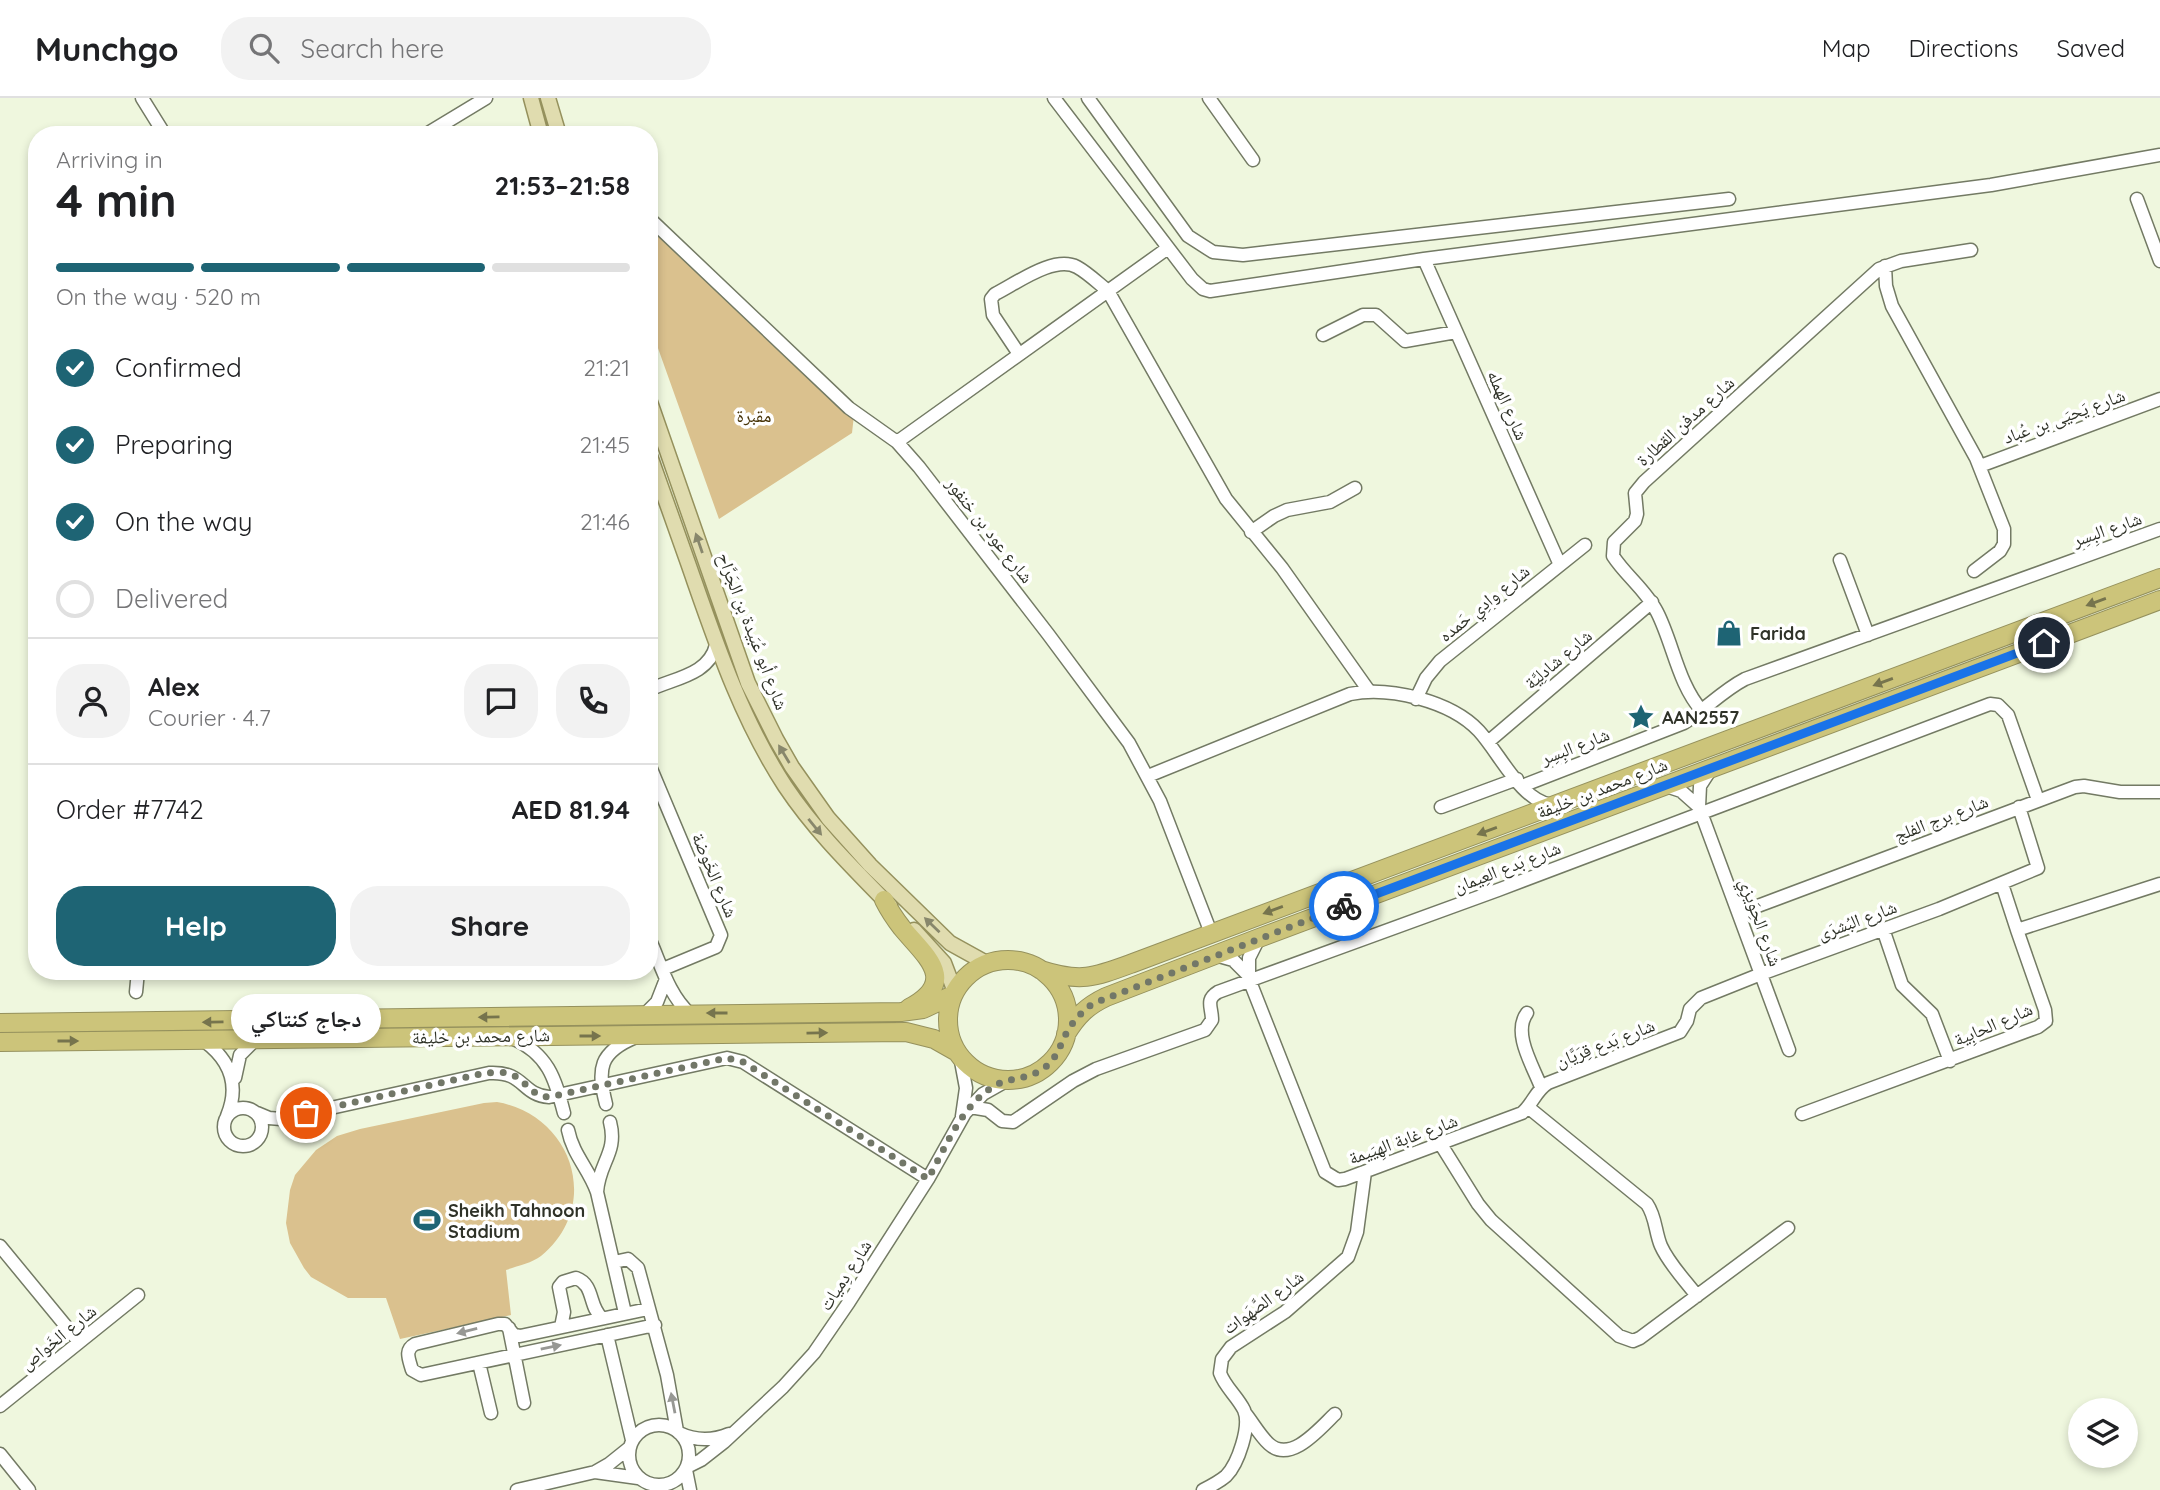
<!DOCTYPE html>
<meta charset="utf-8">
<style>
:root{--surface:#fff;--page:#f2f2f2;--text:#202124;--muted:#757577;--line:#e0e0e0;--accent:#1e6474}
body{margin:0;font-family:Quicksand,"Noto Naskh Arabic",sans-serif;background:var(--page);color:var(--text);height:100vh;display:flex;flex-direction:column;font-size:26px;white-space:nowrap}
*{box-sizing:border-box;margin:0}
p{font-size:23px;color:var(--muted)}
.icon{flex:none;width:38px;height:38px;fill:none;stroke:currentColor;stroke-width:2;stroke-linecap:round;stroke-linejoin:round}
.map{position:relative;flex:1;overflow:hidden}
.details{position:absolute;left:28px;top:28px;width:630px;height:854px;display:flex;flex-direction:column;background:var(--surface);border-radius:28px;box-shadow:0 4px 10px #0003}
.details>*{flex:none}
.tools{position:absolute;left:2068px;top:1300px;display:grid;gap:14px}
.tools a{display:grid;place-items:center;width:70px;height:70px;border-radius:50%;background:var(--surface);box-shadow:0 4px 10px #0003;font-size:35px}
.pin{position:absolute;display:grid;place-items:center;width:60px;height:60px;color:#fff;margin:-30px;border:4px solid #fff;border-radius:50%;box-shadow:0 2px 7px #0007}
.courier{position:absolute;display:grid;place-items:center;width:70px;height:70px;margin:-35px;border:5px solid #1a73e8;border-radius:50%;background:#fff;color:#222;box-shadow:0 2px 9px #0007}
.bubble{position:absolute;height:49px;border-radius:24px;background:var(--surface);box-shadow:0 4px 10px #0003;font-size:23px;font-weight:700;line-height:49px;text-align:center}
.summary em{font-style:normal;font-weight:700}
.summary div{display:flex;flex-direction:column-reverse}
.summary{display:flex;align-items:center;justify-content:space-between;height:119px;padding:0 28px}
h1{font-size:46px;font-weight:700;line-height:52px}
.bar{display:grid;grid-template-columns:repeat(4,1fr);gap:10px 7px;align-content:center;height:84px;padding:0 28px}
.bar i{height:9px;border-radius:5px;background:var(--line)}
.bar .active{background:var(--accent)}
.bar p{grid-column:span 4}
.line{display:flex;align-items:center;gap:18px;padding:0 28px;border-top:2px solid var(--line)}
.line div{flex:1}
.round{display:grid;place-items:center;flex:none;width:74px;height:74px;border-radius:28px;background:var(--page)}
ol{padding:0 28px;list-style:none}
li{display:flex;align-items:center;gap:21px;height:77px}
li p{margin-inline-start:auto}
li .icon{padding:7px;border-radius:50%;background:var(--accent);color:#fff;stroke-width:4}
li:last-child{color:var(--muted)}
li i{width:38px;height:38px;border:4px solid var(--line);border-radius:50%}
.primary-button{display:flex;gap:14px;margin-top:auto;padding:14px 28px}
.primary-button a{flex:1;height:80px;border-radius:28px;background:var(--accent);color:#fff;font-size:28px;font-weight:700;line-height:80px;text-align:center}
.primary-button a+a{background:var(--page);color:var(--text)}
header{display:flex;align-items:center;gap:42px;box-sizing:border-box;height:98px;padding:0 35px;background:var(--surface);border-bottom:2px solid var(--line)}
header strong{font-size:33px}
nav{display:flex;gap:38px;margin-inline-start:auto;font-size:24px}
.search{width:490px;height:63px;background:var(--page);display:flex;align-items:center;gap:18px;box-sizing:border-box;padding:0 24px;border-radius:28px;color:var(--muted);font-size:26px}
.map>svg:first-child{display:block}
</style>
<header>
<strong>Munchgo</strong>
<div class="search"><svg class="icon" aria-label="search" viewBox="0 0 24 24"><circle cx="10" cy="10" r="6"/><path d="M15 15l6 6"/></svg>Search here</div>
<nav><a>Map</a><a>Directions</a><a>Saved</a></nav>
</header>
<div class="map">
<svg width="2160" height="1392" viewBox="0 0 2160 1392">
<rect width="100%" height="100%" fill="#eff7de"/>
<path fill="#dac18e" d="M649,124L854,317L852,335L719,421L649,225Z
M497,1004C572,1017 603,1107 541,1158C532,1165 517,1168 506,1172L511,1217L400,1241L386,1200H348L311,1179L304,1170L290,1145L286,1125L290,1092L295,1077L316,1052L337,1038L360,1031L484,1005Z"/>
<g fill="none" stroke-linecap="round" stroke-linejoin="round">
<g stroke="#737a64" stroke-width="15">
<path id="minor" d="M142,0L165,37
M1054,0L1192,181L1203,191L1210,193L1424,161L1991,87L2160,57
M1088,0L1188,138L1213,154L1243,157L1729,101
M1209,0L1253,62
M425,37L486,0
M2137,101L2160,163
M649,120L849,310L897,344L919,369L1048,536L1129,645L1160,703L1211,835
M1424,161L1560,467
M1885,168L1886,188L1892,208L1976,360L2004,431V446L2000,453L1974,473
M1323,237L1363,217H1376L1405,243L1456,234
M1019,256L993,217L991,201L995,196C1017,185 1054,157 1077,169C1088,175 1098,185 1108,193L1226,401L1282,470L1369,593
M897,344L1168,150
M1980,368L2160,301
M1251,434L1274,418L1287,412L1330,404L1355,390
M1840,462L1868,537
M649,592C674,580 709,577 716,547
M1416,601L1426,580L1440,563L1585,447
M1702,613C1678,586 1673,545 1657,514C1646,492 1626,478 1613,458L1614,444L1635,423L1637,416L1635,395L1644,384L1879,171L1901,163L1971,152
M1488,644L1652,504
M649,666L721,837L716,849L663,871
M1711,671L1700,688L1699,709L1789,952
M1148,678L1350,596C1389,588 1451,603 1479,633C1500,656 1521,703 1552,707
M1522,688L1684,625C1706,611 1722,593 1745,581L2160,431
M1666,688L1681,693L1699,709
M1441,709L1517,681
M2002,786L2017,832
M1739,815L2075,689L2084,688L2120,694H2160
M1883,831L1902,887L1932,916L1950,963
M649,840C661,866 668,896 690,916
M1215,857L1233,862L1247,876L1325,1074L1338,1082L1345,1081L1522,1015C1533,1006 1535,993 1548,985L1680,934L1687,923L1690,911L1701,900L1761,876L1939,811L2038,770L2019,709
M1249,878V860L1259,840
M136,894L138,873
M1527,915C1512,935 1533,968 1541,989
M645,916L657,904L666,881
M512,940C548,956 555,980 564,1015
M204,943C230,962 240,987 227,1018
M960,958L966,990L962,1018
M235,980L240,957L255,942
M606,1006C597,971 599,954 636,939
M970,1009L988,1012L1002,1023L1013,1024L1073,983L1096,971L1205,932L1212,922C1212,909 1205,902 1218,894L1498,792L1990,606L1998,607L2008,617L2038,702
M224 1029a19 19 0 1 1 38 0a19 19 0 1 1-38 0Z
M1529,1010L1647,1106C1656,1119 1655,1134 1661,1148C1669,1166 1685,1182 1697,1198
M257,1015L269,1020L281,1021L489,975C525,973 521,997 549,999L727,960L743,964L928,1081
M1802,1016L2038,929L2046,923L2045,912L2017,832L2160,786
M568,1032C573,1057 589,1071 597,1094L625,1215
M1440,1045L1478,1106L1491,1122L1619,1238L1633,1243L1640,1240L1788,1130
M597,1094C599,1064 618,1055 610,1024
M0,1148L79,1244
M614,1164L628,1161L638,1170L667,1277L677,1333
M648,1211L520,1238L514,1237L505,1226H498L415,1246C404,1252 409,1261 412,1272L421,1277L655,1227
M561,1229L564,1214L559,1189L563,1184L576,1180C595,1187 588,1208 602,1220
M509,1230L524,1305
M607,1237L632,1342
M479,1265L491,1315
M0,1308L138,1197
M1245,1315C1253,1325 1260,1338 1269,1346C1291,1366 1320,1330 1335,1316
M629 1357a30 30 0 1 1 60 0a30 30 0 1 1-60 0Z
M679,1335C696,1343 712,1343 729,1336
M0,1356L29,1392
M687,1369L701,1362L724,1344L783,1289L814,1255L849,1204L928,1081L965,1015L983,996L1006,983
M686,1372L690,1392
M595,1374L638,1380
M517,1392L595,1374L609,1366L629,1350
M1203,1392C1211,1388 1219,1384 1226,1378C1238,1366 1251,1328 1244,1312C1237,1298 1225,1289 1220,1275L1222,1261L1231,1249L1285,1214L1348,1159L1357,1134L1365,1074"/>
</g>
<g stroke="#95915d" stroke-width="17">
<path id="major" d="M531,0L541,37
M548,0L559,37
M649,301L748,585L776,641L792,669L828,720L870,767L950,845L988,866
M649,355C662,392 675,428 688,465C715,542 740,619 785,688C815,733 852,769 890,808
M914,832L944,865L955,894"/>
</g>
<g stroke="#95915d" stroke-width="20">
<path id="highway" d="M884,802C889,812 895,821 902,830C925,858 960,883 909,910
M948 922a60 60 0 1 1 120 0a60 60 0 1 1-120 0Z
M1041,872C1081,885 1095,879 1133,865L2160,480
M0,925L901,914L923,911L953,897
M1066,936C1077,918 1087,908 1106,899L1259,840L2160,502
M0,944L906,934L934,941L957,954"/>
</g>
<use href="#minor" stroke="#fff" stroke-width="12"/>
<use href="#major" stroke="#e0dcaf" stroke-width="14"/>
<use href="#highway" stroke="#ccc47a" stroke-width="18"/>
</g>
<defs><path id="oneway-solid" d="M-6-.8H1V-3.2L6.5 0L1 3.2V.8H-6Z" transform="scale(1.75)"/></defs>
<g fill="#88876c">
<use href="#oneway-solid" transform="translate(699 445) rotate(-109)"/>
<use href="#oneway-solid" transform="translate(784 656) rotate(-121)"/>
<use href="#oneway-solid" transform="translate(815 729) rotate(51)"/>
<use href="#oneway-solid" transform="translate(932 827) rotate(-136)"/>
</g>
<g fill="#76744d">
<use href="#oneway-solid" transform="translate(2096 504) rotate(160)"/>
<use href="#oneway-solid" transform="translate(1883 584) rotate(160)"/>
<use href="#oneway-solid" transform="translate(1487 733) rotate(160)"/>
<use href="#oneway-solid" transform="translate(1273 812) rotate(160)"/>
<use href="#oneway-solid" transform="translate(717 915) rotate(180)"/>
<use href="#oneway-solid" transform="translate(489 919) rotate(179)"/>
<use href="#oneway-solid" transform="translate(213 924) rotate(179)"/>
<use href="#oneway-solid" transform="translate(817 935) rotate(-1)"/>
<use href="#oneway-solid" transform="translate(590 938)"/>
<use href="#oneway-solid" transform="translate(68 943)"/>
</g>
<g fill="#979894">
<use href="#oneway-solid" transform="translate(467 1233) rotate(166)"/>
<use href="#oneway-solid" transform="translate(551 1249) rotate(-12)"/>
<use href="#oneway-solid" transform="translate(673 1305) rotate(-101)"/>
</g>
<g fill="none" stroke-linecap="round" stroke-linejoin="round">
<path stroke="#727768" stroke-width="7" stroke-dasharray="0 12.6" d="M306,1015L480,976C491,975 504,972 515,978C528,986 532,998 549,999L727,960L743,964L928,1081C947,1047 962,1005 998,986C1013,979 1030,981 1044,970C1057,961 1060,947 1067,934C1074,922 1082,914 1092,906L1344,808"/>
<path stroke="#1a73e8" stroke-width="9" d="M1344,808L2044,545"/>
</g>
<defs>
<g id="shop-bare" transform="scale(2.1)"><path d="M-5-2.5h2.3a2.7 3.5 0 0 1 5.4 0H5L5.5 6h-11ZM-1.5-2.5h3a1.5 2.3 0 0 0-3 0Z" fill="#1e6474" stroke="#fff" stroke-width="2.5" paint-order="stroke"/></g>
<g id="sight-bare" transform="scale(2.1)"><path d="M0-6L1.8-2.2L6-1.7L2.9 1.2L3.7 5.4L0 3.3L-3.7 5.4L-2.9 1.2L-6-1.7L-1.8-2.2Z" fill="#1e6474" stroke="#fff" stroke-width="2.5" paint-order="stroke"/></g>
<g id="stadium-bare" transform="scale(2.1)"><path d="M0-5a6.5 5 0 1 0 0 10a6.5 5 0 1 0 0-10ZM-3.5-1.8h7v3.6h-7Z" fill="#1e6474" stroke="#fff" stroke-width="2.5" paint-order="stroke"/></g>
</defs>
<g fill-rule="evenodd">
<use href="#shop-bare" x="1729" y="535"/>
<use href="#sight-bare" x="1641" y="619"/>
<use href="#stadium-bare" x="427" y="1122"/>
</g>
<g text-anchor="middle" dominant-baseline="central" stroke-width="7" stroke-linejoin="round" paint-order="stroke">
<g font-size="18" fill="#2f3228" stroke="#fff">
<text transform="translate(1508 307) rotate(66)">شارع الهمله</text>
<text transform="translate(2064 318) rotate(-20)">شارع يَحيَى بن عُباد</text>
<text transform="translate(1685 323) rotate(-42)">شارع مدفن القطارة</text>
<text transform="translate(2107 431) rotate(-19)">شارع البِسِر</text>
<text transform="translate(990 432) rotate(52)">شارع عود بن خنفور</text>
<text transform="translate(1484 505) rotate(-39)">شارع وادِي حَمده</text>
<text transform="translate(753 533) rotate(69)">شارع أبو عُبَيدة بن الجَرَّاح</text>
<text transform="translate(1558 561) rotate(-40)">شارع شادلِيَّة</text>
<text transform="translate(1575 648) rotate(-21)">شارع البِسِر</text>
<text transform="translate(1602 690) rotate(-21)">شارع محمد بن خليفة</text>
<text transform="translate(1941 720) rotate(-21)">شارع برج الفلج</text>
<text transform="translate(1507 769) rotate(-21)">شارع بَدع العِيمان</text>
<text transform="translate(715 777) rotate(67)">شارع الخَوضة</text>
<text transform="translate(1857 822) rotate(-20)">شارع البُشرَى</text>
<text transform="translate(1761 824) rotate(70)">شارع الحِوَيزِي</text>
<text transform="translate(1993 926) rotate(-23)">شارع الحابِية</text>
<text transform="translate(481 938) rotate(-1)">شارع محمد بن خليفة</text>
<text transform="translate(1605 945) rotate(-21)">شارع بَدع قِرَيَّان</text>
<text transform="translate(1403 1041) rotate(-20)">شارع غابة الهِيَيمة</text>
<text transform="translate(845 1177) rotate(-57)">شارع دِميات</text>
<text transform="translate(1263 1204) rotate(-36)">شارع الصَّهَوات</text>
<text transform="translate(58 1239) rotate(-39)">شارع الخَواص</text>
</g>
<g font-size="18" fill="#473408" stroke="#fff">
<text x="754" y="317">مقبرة</text>
</g>
<g font-size="18" font-weight="bold" fill="#2f3228" stroke="#fff" text-anchor="start">
<text x="1750" y="535">Farida</text>
<text x="1662" y="619">AAN2557</text>
<text x="448" y="1112">Sheikh Tahnoon<tspan x="448" dy="21">Stadium</tspan></text>
</g>
</g>
</svg>
<div class="tools">
<a><svg class="icon" aria-label="layers" viewBox="0 0 24 24"><path d="M12 4l9 5-9 5-9-5zM3 14l9 5 9-5"/></svg></a>
</div>
<div class="pin" style="left:306px;top:1015px;background:#ea580c"><svg class="icon" aria-label="bag" viewBox="0 0 24 24"><path d="M5 8h14l-1 12H6zM9 8a3 3 0 0 1 6 0"/></svg></div>
<div class="pin" style="left:2044px;top:545px;background:#1f2937"><svg class="icon" aria-label="home" viewBox="0 0 24 24"><path d="M3 11l9-7 9 7M6 9v11h12V9"/></svg></div>
<div class="courier" style="left:1344px;top:808px"><svg class="icon" aria-label="bike" viewBox="0 0 24 24"><circle cx="6" cy="16" r="4"/><circle cx="18" cy="16" r="4"/><path d="M6 16l4-8h5l3 8M10 8l3 8H6M13 5h3"/></svg></div>
<div class="bubble" style="left:231px;top:896px;width:150px">دجاج كنتاكي</div>
<section class="details">
<div class="summary"><div><h1>4 min</h1><p>Arriving in</p></div><em>21:53–21:58</em></div>
<div class="bar"><i class="active"></i><i class="active"></i><i class="active"></i><i></i><p>On the way · 520 m</p></div>
<ol>
<li><svg class="icon" aria-label="check" viewBox="0 0 24 24"><path d="M5 12l5 5 9-10"/></svg>Confirmed<p>21:21</p></li>
<li><svg class="icon" aria-label="check" viewBox="0 0 24 24"><path d="M5 12l5 5 9-10"/></svg>Preparing<p>21:45</p></li>
<li><svg class="icon" aria-label="check" viewBox="0 0 24 24"><path d="M5 12l5 5 9-10"/></svg>On the way<p>21:46</p></li>
<li><i></i>Delivered</li>
</ol>
<div class="line" style="height:126px"><a class="round"><svg class="icon" aria-label="person" viewBox="0 0 24 24"><circle cx="12" cy="8" r="4"/><path d="M4 21q1-7 8-7t8 7"/></svg></a><div><b>Alex</b><p>Courier · 4.7</p></div><a class="round"><svg class="icon" aria-label="chat" viewBox="0 0 24 24"><path d="M4 5h16v11H9l-5 4z"/></svg></a><a class="round"><svg class="icon" aria-label="phone" viewBox="0 0 24 24"><path d="M5 4h4l2 5-3 2q2 4 5 5l2-3 5 2v4C11 20 4 13 5 4z"/></svg></a></div>
<div class="line" style="height:91px"><div>Order #7742</div><b>AED 81.94</b></div>
<div class="primary-button"><a>Help</a><a>Share</a></div>
</section>
</div>
